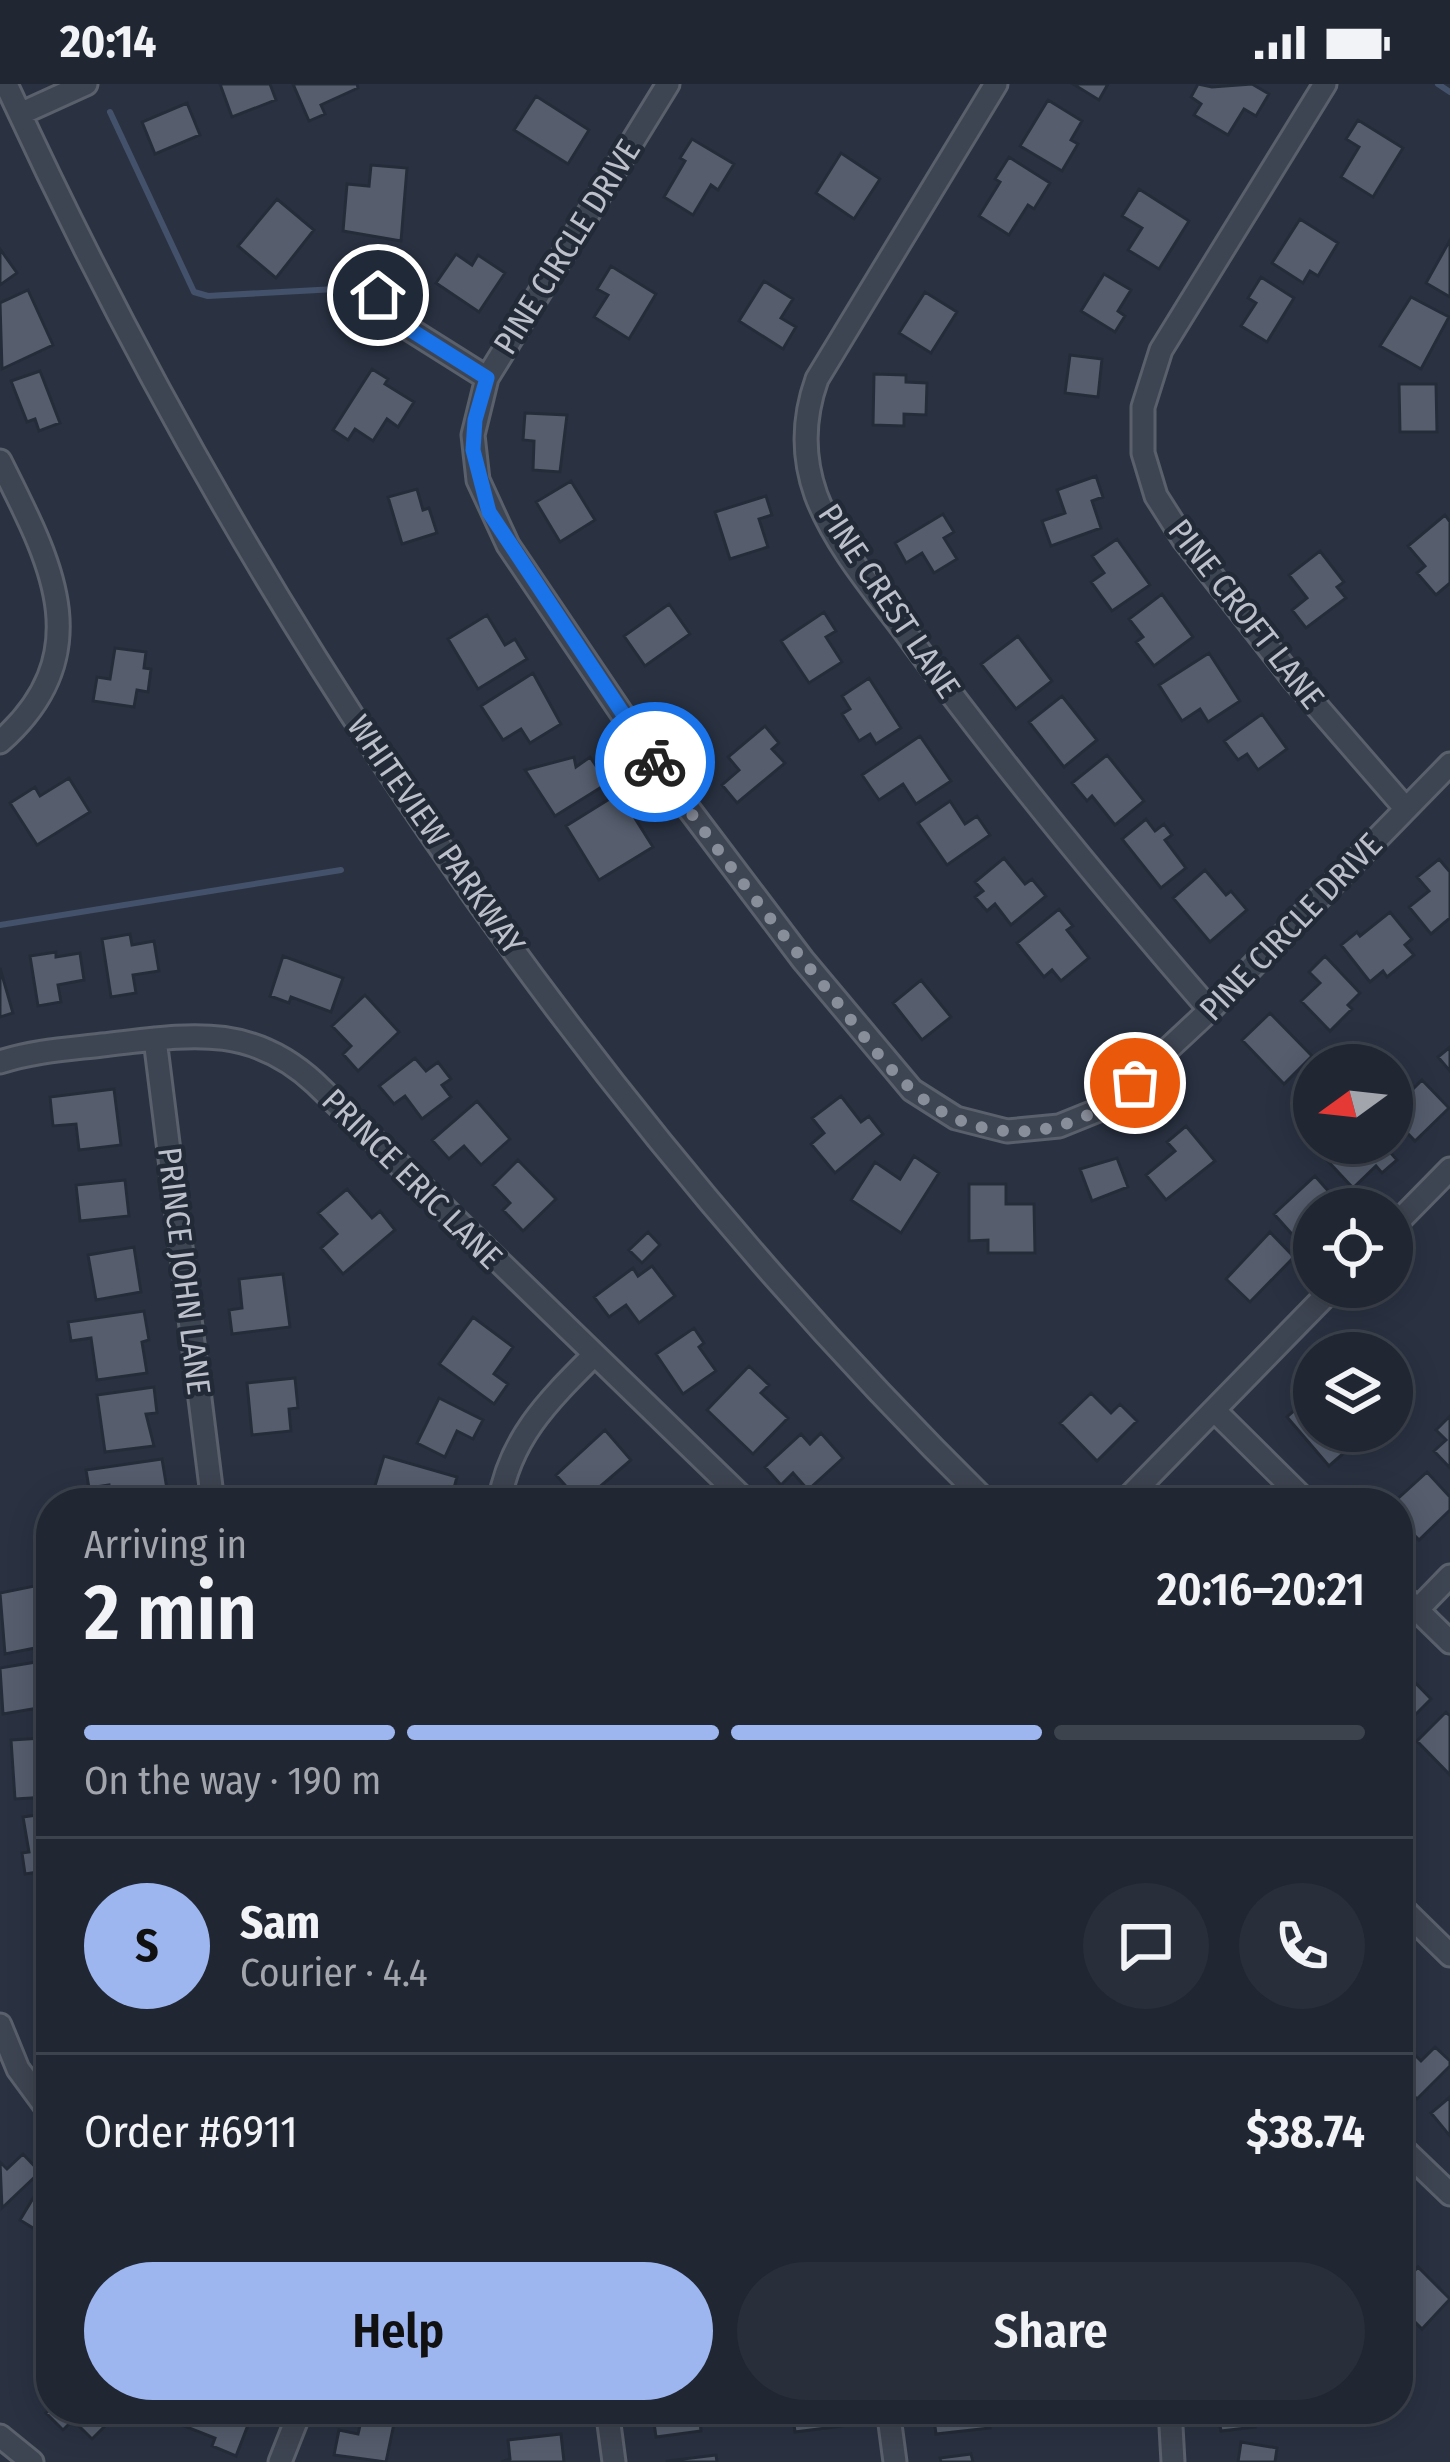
<!DOCTYPE html>
<meta charset="utf-8">
<style>
:root{--surface:#202632;--page:#282e3a;--text:#f1f3f6;--muted:#a2a5ac;--line:#3d434d;--accent:#9db6ef}
body{margin:0;font-family:"Fira Sans Condensed",sans-serif;background:var(--page);color:var(--text);height:100vh;display:flex;flex-direction:column;font-size:45px;white-space:nowrap}
*{box-sizing:border-box;margin:0}
p{font-size:39px;color:var(--muted)}
.icon{flex:none;width:66px;height:66px;fill:none;stroke:currentColor;stroke-width:2;stroke-linecap:round;stroke-linejoin:round}
.map{position:relative;flex:1;overflow:hidden}
.details{position:absolute;left:36px;top:1404px;width:1377px;height:936px;display:flex;flex-direction:column;background:var(--surface);border-radius:48px;box-shadow:0 6px 30px #0003,0 0 0 3px var(--line)}
.details>*{flex:none}
.needle{width:78px;rotate:255deg}
.fabs{position:absolute;left:1293px;top:960px;display:grid;gap:24px}
.fabs a{display:grid;place-items:center;width:120px;height:120px;border-radius:50%;background:var(--surface);box-shadow:0 6px 30px #0003,0 0 0 3px var(--line);font-size:60px}
.pin{position:absolute;display:grid;place-items:center;width:102px;height:102px;color:#fff;margin:-51px;border:6px solid #fff;border-radius:50%;box-shadow:0 3px 12px #0007}
.courier{position:absolute;display:grid;place-items:center;width:120px;height:120px;margin:-60px;border:9px solid #1a73e8;border-radius:50%;background:#fff;color:#222;box-shadow:0 3px 15px #0007}
.head em{font-style:normal;font-weight:600}
.head div{display:flex;flex-direction:column-reverse}
.head{display:flex;align-items:center;justify-content:space-between;height:204px;padding:0 48px}
h1{font-size:78px;font-weight:600;line-height:90px}
.bar{display:grid;grid-template-columns:repeat(4,1fr);gap:18px 12px;align-content:center;height:144px;padding:0 48px}
.bar i{height:15px;border-radius:9px;background:var(--line)}
.bar .on{background:var(--accent)}
.bar p{grid-column:span 4}
.line{display:flex;align-items:center;gap:30px;padding:0 48px;border-top:3px solid var(--line)}
.line div{flex:1}
.round{display:grid;place-items:center;flex:none;width:126px;height:126px;border-radius:63px;background:var(--page)}
.primary-button{display:flex;gap:24px;margin-top:auto;padding:24px 48px}
.primary-button a{flex:1;height:138px;border-radius:72px;background:var(--accent);color:#111;font-size:48px;font-weight:600;line-height:138px;text-align:center}
.primary-button a+a{background:var(--page);color:var(--text)}
.status{display:flex;justify-content:space-between;align-items:center;height:84px;padding:0 60px;background:var(--surface);direction:ltr}
.status svg{height:33px;fill:currentColor}
.map>svg:first-child{display:block}
</style>
<div class="status"><b>20:14</b><svg viewBox="0 0 49 12"><path d="M0 12V9h3v3zM5 12V6h3v6zM10 12V3h3v9zM15 12V0h3v12zM26 1h20v11H26zM47 4h2v5h-2z"/></svg></div>
<div class="map">
<svg width="1450" height="2378" viewBox="0 0 1450 2378">
<rect width="100%" height="100%" fill="#2a3242"/>
<g fill="none" stroke-linecap="round" stroke-linejoin="round">
<path stroke="#44516a" stroke-width="6" d="M1438,0L1450,8
M110,28L194,208L208,212L336,205
M0,841L341,786"/>
</g>
<path fill="#565e6e" stroke="#252c39" stroke-width="3" d="M220,0H270L276,16L232,33Z
M293,0H357L358,4L321,21L325,30L309,37Z
M1073,0H1108L1099,16Z
M1198,0L1212,3L1252,0L1269,10L1256,32L1244,25L1228,51L1194,31L1201,20L1191,13Z
M536,12L589,46L568,80L514,46Z
M1048,16L1082,37L1071,56L1078,60L1062,87L1020,62Z
M187,19L200,51L155,70L142,38Z
M1358,36L1403,64L1373,113L1341,93L1359,63L1346,55Z
M692,55L734,80L718,106L711,101L693,131L664,113L685,77L680,74Z
M841,69L880,95L854,135L816,109Z
M1009,73L1050,99L1034,125L1028,121L1009,151L979,132L1000,98L995,95Z
M371,81L407,84L401,157L343,147L347,100L369,102Z
M1139,105L1189,137L1159,185L1128,166L1142,144L1122,132Z
M277,115L314,146L276,194L238,162Z
M1300,135L1338,159L1318,192L1310,187L1303,199L1272,179Z
M1450,156V213L1426,199Z
M0,165L17,189L0,201Z
M456,170L472,181L478,171L505,189L479,228L436,199Z
M611,182L656,210L629,255L594,233L608,211L597,205Z
M1104,190L1131,206L1118,227L1125,232L1115,248L1081,227Z
M1261,193L1294,214L1267,258L1241,242L1256,219L1248,214Z
M764,197L793,215L781,234L796,243L783,265L739,237Z
M28,206L53,261L2,285L0,219Z
M925,208L957,228L931,269L899,249Z
M1411,213L1449,233L1421,285L1380,262Z
M1070,271L1102,275L1098,313L1065,309Z
M372,285L388,295L385,300L414,318L398,343L387,335L373,357L355,345L348,356L333,346Z
M40,287L60,339L39,347L35,335L27,338L11,297Z
M874,290L906,291V298L927,299L926,331L904,330V342L873,341Z
M1399,300H1436L1437,348H1400Z
M525,329L567,331L560,388L533,386L534,357L523,356Z
M1096,392L1103,413L1092,417L1101,444L1051,462L1042,437L1065,429L1057,406Z
M571,397L595,436L560,458L536,418Z
M417,405L423,426L429,424L437,449L402,460L388,413Z
M766,412L772,431L759,435L768,463L730,475L715,428Z
M943,430L954,448L944,454L957,475L934,489L922,469L906,479L895,459Z
M1445,431L1450,438V499L1436,511L1417,489L1425,482L1408,462Z
M1117,455L1150,501L1112,527L1091,498L1104,489L1092,472Z
M1320,467L1344,498L1337,503L1346,514L1306,544L1292,526L1307,514L1289,491Z
M1162,510L1193,553L1154,582L1136,558L1143,553L1129,535Z
M669,520L690,550L645,582L624,552Z
M824,528L836,547L826,553L842,578L809,599L781,557Z
M487,531L505,561L515,555L527,575L478,605L448,555Z
M1018,552L1052,597L1016,625L981,580Z
M115,564L146,568L144,584L151,585L148,608L137,606L134,623L93,617L97,593L110,595Z
M1209,569L1240,617L1208,638L1200,625L1182,637L1159,601Z
M533,589L561,640L530,659L521,645L503,656L481,622Z
M869,594L901,644L876,660L870,650L859,657L842,630L850,625L842,612Z
M1062,612L1097,656L1064,683L1029,638Z
M1262,630L1287,665L1258,686L1247,670L1238,676L1224,657Z
M765,642L779,659L772,665L785,679L737,719L722,701L739,686L728,673Z
M920,652L951,697L916,720L903,700L879,716L862,691Z
M1107,671L1144,717L1115,741L1092,712L1087,717L1072,699Z
M574,673L576,683L590,673L608,699L555,732L525,686Z
M69,694L90,728L37,761L10,719L35,703L40,712Z
M619,709L653,763L599,796L566,742Z
M950,717L965,740L977,732L990,751L947,781L918,739Z
M1146,735L1155,747L1164,740L1172,751L1165,756L1186,784L1161,804L1122,755Z
M1004,774L1025,800L1032,795L1046,812L1011,841L995,820L987,827L975,813L983,807L975,798Z
M1439,775L1450,788V834L1431,850L1409,823L1429,807L1417,793Z
M1205,786L1226,811L1231,807L1247,826L1210,858L1173,814Z
M1059,825L1073,842L1067,846L1089,874L1061,897L1052,886L1044,893L1017,859Z
M1390,828L1412,855L1405,861L1414,871L1387,893L1383,887L1370,898L1341,861L1357,848L1360,852Z
M130,850L132,861L154,857L159,887L133,891L136,909L111,913L102,855Z
M56,868V873L80,869L84,896L58,901L61,918L38,922L30,872Z
M283,872L343,894L331,928L291,913L289,919L270,912Z
M1325,872L1360,909L1348,921L1352,925L1330,947L1301,917L1320,899L1309,888Z
M0,884L13,929L0,933Z
M921,896L951,933L922,956L893,919Z
M365,911L399,948L358,987L343,970L351,962L332,942Z
M1270,929L1312,972L1284,1000L1242,956Z
M1450,963V987L1438,973Z
M415,974L426,987L438,978L451,995L442,1001L451,1013L422,1035L405,1012L394,1020L379,1002Z
M1422,996L1449,1024L1415,1057L1392,1033V1026L1403,1015L1396,1008L1405,1000L1412,1006Z
M114,1005L121,1061L79,1066L76,1040L53,1042L50,1013Z
M841,1012L861,1038L869,1032L883,1050L835,1089L811,1060L824,1049L812,1034Z
M477,1017L510,1055L481,1081L464,1062L449,1075L432,1056Z
M1186,1042L1215,1077L1166,1116L1146,1091L1175,1067L1167,1058Z
M1354,1059H1382L1397,1076L1382,1089L1376,1082L1353,1104L1325,1074L1340,1060L1346,1066Z
M914,1072L939,1089L901,1149L851,1116L875,1078L900,1095Z
M1117,1074L1128,1103L1092,1117L1080,1085Z
M518,1076L556,1115L523,1147L503,1126L510,1119L493,1101Z
M1315,1092L1338,1118L1330,1125H1314V1160L1307,1167L1274,1130Z
M125,1096L129,1132L80,1137L76,1101Z
M969,1100H1006V1120H1034L1035,1169H988V1156L969,1157Z
M347,1105L372,1134L380,1127L395,1146L343,1190L321,1164L337,1150L318,1129Z
M648,1148L660,1161L642,1179L629,1166Z
M1270,1148L1294,1173L1250,1218L1226,1195Z
M134,1163L141,1208L96,1216L88,1171Z
M652,1182L675,1212L639,1239L626,1221L609,1233L594,1213L633,1184L638,1192Z
M283,1190L290,1243L232,1250L229,1226L242,1224L239,1195Z
M144,1227L149,1256L142,1258L147,1289L97,1296L91,1254L71,1257L68,1238Z
M473,1233L513,1263L494,1290L508,1300L494,1320L439,1280Z
M694,1244L704,1259L699,1263L716,1287L683,1310L656,1270Z
M749,1282L769,1301L761,1309L788,1334L753,1370L707,1326Z
M295,1294L298,1324L289,1325L291,1347L252,1351L247,1299Z
M154,1303L157,1329L146,1330L154,1362L105,1368L97,1311Z
M1091,1309L1111,1329L1120,1320L1137,1337L1097,1377L1060,1339Z
M1314,1309V1347H1369L1329,1382L1287,1333Z
M439,1314L483,1336L473,1355L457,1347L445,1373L417,1359Z
M1450,1332V1384L1434,1367L1446,1356L1436,1346Z
M605,1346L631,1376L581,1419L556,1391Z
M821,1349L843,1374L808,1406L793,1389L781,1401L765,1383L801,1350L810,1360Z
M384,1372L457,1393L450,1419H407L408,1414L374,1405Z
M162,1375L167,1405L161,1406L163,1419H111L109,1401L89,1404L86,1386Z
M1427,1388L1450,1413V1426L1419,1456L1398,1434V1419H1393Z
M49,1499L51,1537L45,1538L50,1561L5,1570L0,1509Z
M42,1577L50,1622L3,1630L0,1584Z
M1398,1581L1431,1615L1405,1641L1398,1634Z
M1446,1628L1450,1632V1691L1417,1657Z
M43,1654L47,1713L15,1715L11,1656Z
M51,1729V1786L25,1790L22,1769L29,1768L23,1733Z
M1405,1961L1421,1977L1435,1963L1450,1977V1982L1417,2015L1398,1996V1968Z
M1450,2013V2052L1431,2029Z
M23,2070L40,2088L2,2124L0,2078L7,2085Z
M47,2091L51,2093V2155L20,2136Z
M1399,2153L1413,2171L1398,2184V2154Z
M1418,2183L1450,2215L1422,2245L1398,2221V2204Z
M51,2324V2325H122L92,2355L73,2336L63,2346L46,2329Z
M190,2325H235L232,2334L248,2341L236,2372L212,2362L215,2354L184,2342Z
M364,2325L396,2330L386,2378L334,2371L339,2346L358,2350Z
M658,2325H699L701,2347L656,2353L653,2332L662,2330Z
M792,2325H840L842,2342L795,2348Z
M988,2325L990,2344L936,2350L933,2328Z
M1217,2325H1252L1255,2343L1221,2347Z
M561,2350L564,2378H501L510,2375L508,2356Z
M1241,2358L1277,2364L1275,2378H1238Z
M971,2370L973,2378H941L940,2374Z
M716,2371L717,2378H667V2377Z"/>
<g fill="none" stroke-linecap="round" stroke-linejoin="round">
<g stroke="#5a606c" stroke-width="27">
<path id="minor" d="M6,0C244,519 581,1018 988,1419
M668,0L487,294L473,351L478,396L508,461L664,692L803,876L912,1006L956,1034L1007,1047L1059,1042L1106,1023L1210,926L1450,680
M996,0L817,295C803,334 802,372 816,411C836,464 878,511 911,556C1005,684 1106,806 1210,926
M1325,0L1161,266L1143,323V369L1156,412L1184,456L1294,596L1406,725
M20,30L86,0
M378,211L398,238L487,294
M0,377C49,475 102,568 0,658
M155,955L213,1419
M0,978C33,967 68,965 102,961C184,952 248,937 315,999L748,1419
M1392,1144L1450,1085
M1214,1326L1308,1419
M499,1419C510,1354 548,1317 593,1272
M1123,1419L1334,1203
M1398,1507L1450,1558
M1417,1526L1450,1492
M1398,1820L1450,1871
M0,1941L18,1985L51,2030
M1398,2060L1450,2110
M607,2325L614,2378
M888,2325L895,2378
M1170,2325L1173,2378
M0,2352L32,2378
M280,2378L301,2325"/>
</g>
<use href="#minor" stroke="#3e4552" stroke-width="21"/>
</g>
<g fill="none" stroke-linecap="round" stroke-linejoin="round">
<path stroke="#898e9b" stroke-width="12" stroke-dasharray="0 21.6" d="M655,678C711,759 771,837 833,913C866,954 900,1006 948,1031C1011,1063 1085,1046 1135,999"/>
<path stroke="#1a73e8" stroke-width="15" d="M378,211L398,238L487,294L475,336L473,366L489,428L655,678"/>
</g>
<g text-anchor="middle" dominant-baseline="central" stroke-width="9" stroke-linejoin="round" paint-order="stroke">
<g font-size="33" fill="#bcc0cb" stroke="#232a37">
<text transform="translate(567 163) rotate(-58)">PINE CIRCLE DRIVE</text>
<text transform="translate(889 517) rotate(56)">PINE CREST LANE</text>
<text transform="translate(1246 530) rotate(52)">PINE CROFT LANE</text>
<text transform="translate(436 751) rotate(55)">WHITEVIEW PARKWAY</text>
<text transform="translate(1291 843) rotate(-46)">PINE CIRCLE DRIVE</text>
<text transform="translate(412 1095) rotate(45)">PRINCE ERIC LANE</text>
<text transform="translate(184 1187) rotate(83)">PRINCE JOHN LANE</text>
</g>
</g>
</svg>
<div class="fabs">
<a><svg class="needle" viewBox="-14 -14 28 28"><path d="M0-13l5 13h-10z" fill="#e53935"/><path d="M0 13l5-13h-10z" fill="#a2a5ac"/></svg></a>
<a><svg class="icon" aria-label="locate" viewBox="0 0 24 24"><circle cx="12" cy="12" r="6"/><path d="M12 2v4M12 18v4M2 12h4M18 12h4"/></svg></a>
<a><svg class="icon" aria-label="layers" viewBox="0 0 24 24"><path d="M12 4l9 5-9 5-9-5zM3 14l9 5 9-5"/></svg></a>
</div>
<div class="pin" style="left:1135px;top:999px;background:#ea580c"><svg class="icon" aria-label="bag" viewBox="0 0 24 24"><path d="M5 8h14l-1 12H6zM9 8a3 3 0 0 1 6 0"/></svg></div>
<div class="pin" style="left:378px;top:211px;background:#1f2937"><svg class="icon" aria-label="home" viewBox="0 0 24 24"><path d="M3 11l9-7 9 7M6 9v11h12V9"/></svg></div>
<div class="courier" style="left:655px;top:678px"><svg class="icon" aria-label="bike" viewBox="0 0 24 24"><circle cx="6" cy="16" r="4"/><circle cx="18" cy="16" r="4"/><path d="M6 16l4-8h5l3 8M10 8l3 8H6M13 5h3"/></svg></div>
<section class="details">
<div class="head"><div><h1>2 min</h1><p>Arriving in</p></div><em>20:16–20:21</em></div>
<div class="bar"><i class="on"></i><i class="on"></i><i class="on"></i><i></i><p>On the way · 190 m</p></div>
<div class="line" style="height:216px"><b class="round" style="background:var(--accent);color:#111">S</b><div><b>Sam</b><p>Courier · 4.4</p></div><a class="round"><svg class="icon" aria-label="chat" viewBox="0 0 24 24"><path d="M4 5h16v11H9l-5 4z"/></svg></a><a class="round"><svg class="icon" aria-label="phone" viewBox="0 0 24 24"><path d="M5 4h4l2 5-3 2q2 4 5 5l2-3 5 2v4C11 20 4 13 5 4z"/></svg></a></div>
<div class="line" style="height:156px"><div>Order #6911</div><b>$38.74</b></div>
<div class="primary-button"><a>Help</a><a>Share</a></div>
</section>
</div>
